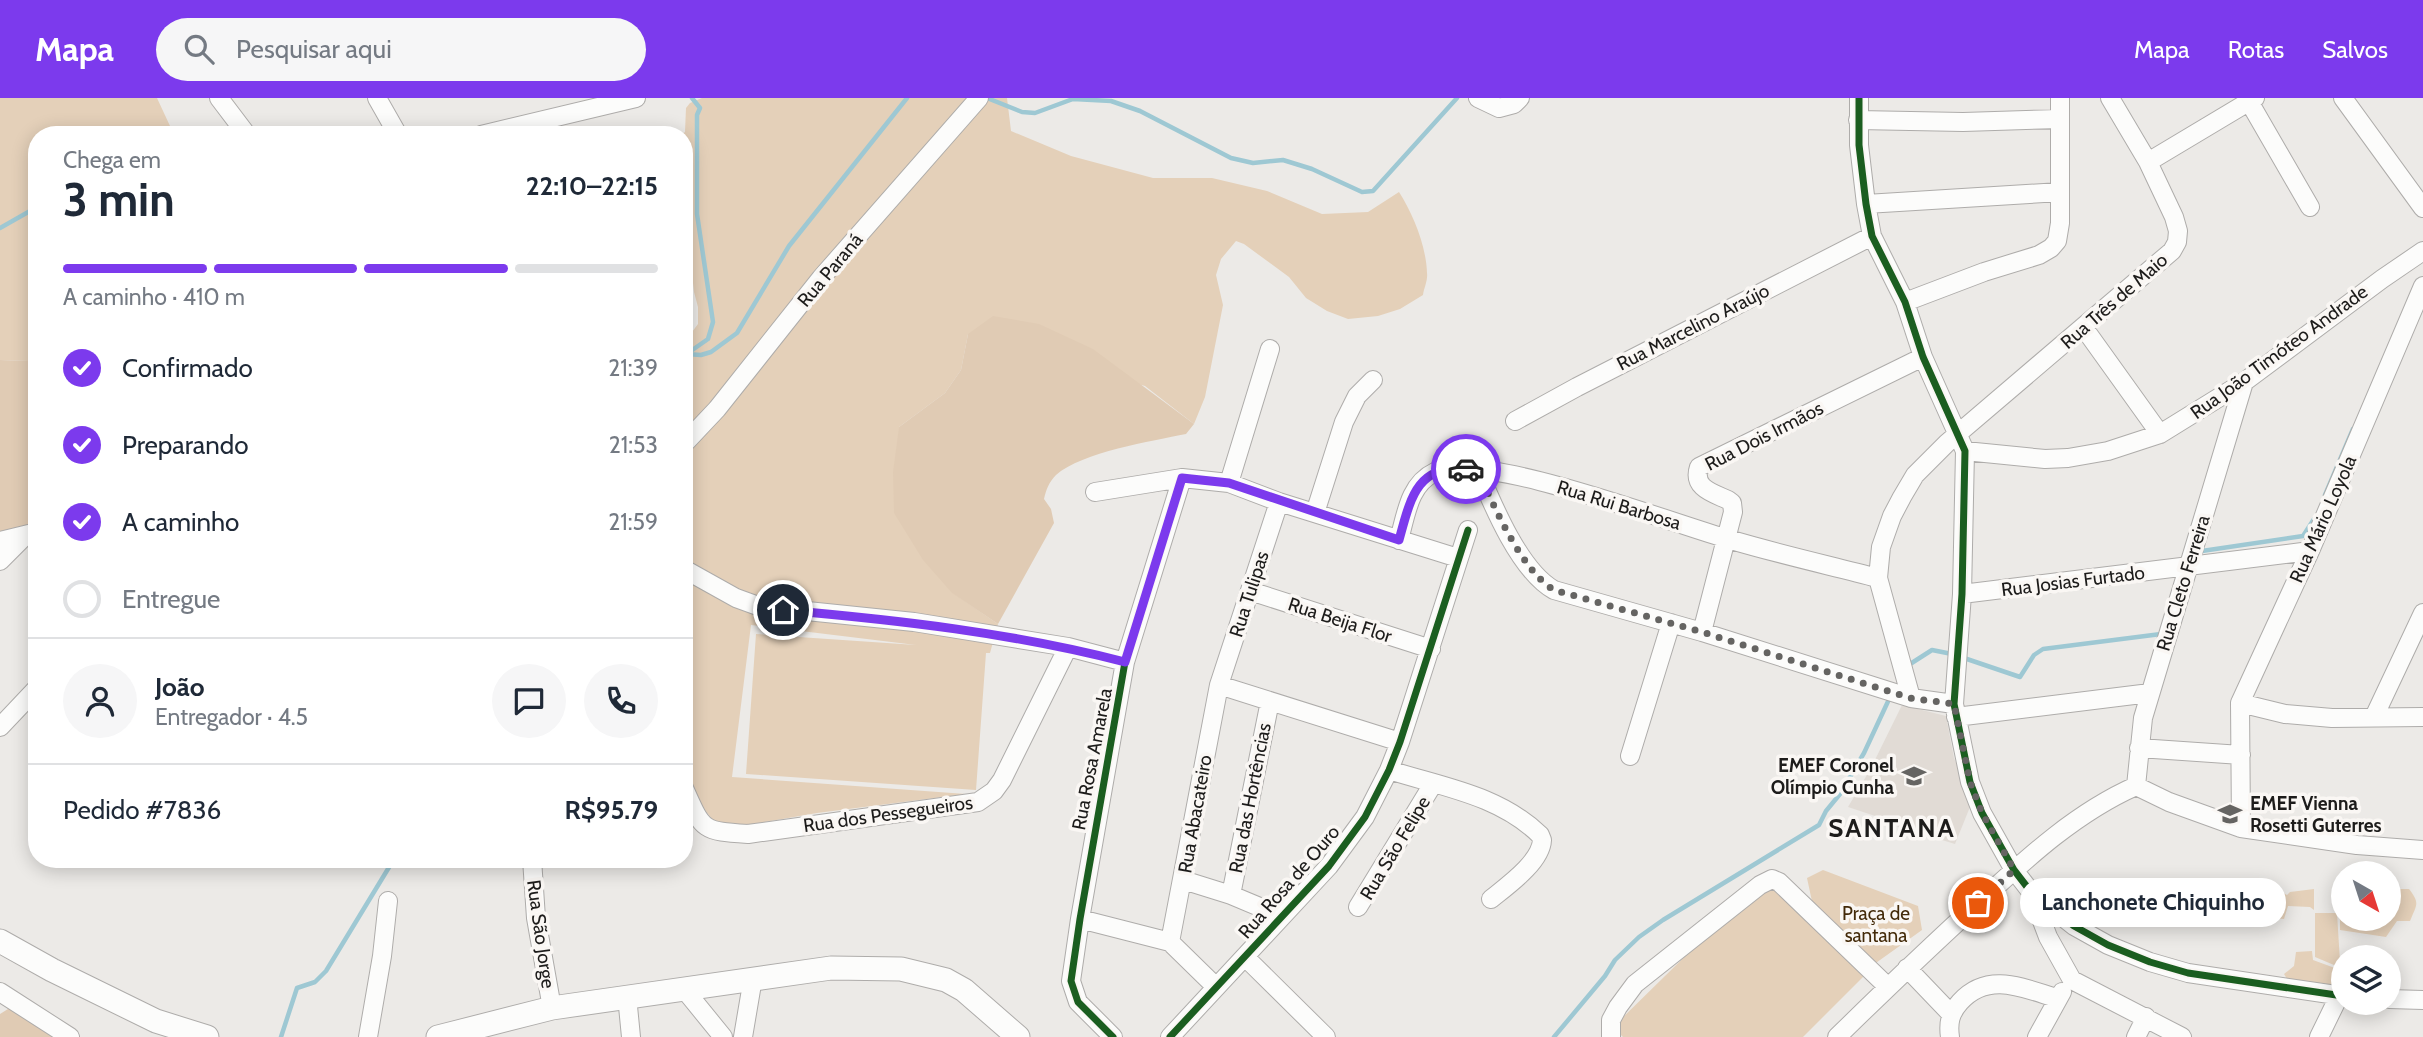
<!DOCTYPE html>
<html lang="pt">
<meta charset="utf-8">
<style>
:root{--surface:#fff;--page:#f6f6f7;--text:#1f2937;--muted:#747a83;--line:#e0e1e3;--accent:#7c3aed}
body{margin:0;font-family:Cabin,sans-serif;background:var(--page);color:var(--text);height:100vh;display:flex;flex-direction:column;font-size:26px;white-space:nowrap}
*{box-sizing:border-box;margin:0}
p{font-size:23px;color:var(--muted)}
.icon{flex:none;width:38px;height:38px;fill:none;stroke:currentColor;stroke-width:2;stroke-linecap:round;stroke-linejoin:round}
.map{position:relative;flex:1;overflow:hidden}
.sheet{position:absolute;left:28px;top:28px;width:665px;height:742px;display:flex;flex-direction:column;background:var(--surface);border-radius:28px;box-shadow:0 4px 18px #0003}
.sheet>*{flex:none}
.needle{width:46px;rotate:141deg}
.tools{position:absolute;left:2331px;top:763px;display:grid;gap:14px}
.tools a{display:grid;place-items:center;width:70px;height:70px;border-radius:50%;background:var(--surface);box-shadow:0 4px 18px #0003;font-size:35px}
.pin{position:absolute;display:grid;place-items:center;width:60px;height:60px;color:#fff;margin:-30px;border:4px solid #fff;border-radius:50%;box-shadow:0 2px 7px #0007}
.courier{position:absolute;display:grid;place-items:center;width:70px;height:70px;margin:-35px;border:5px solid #7c3aed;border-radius:50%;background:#fff;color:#222;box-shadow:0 2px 9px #0007}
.bubble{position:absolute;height:49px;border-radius:24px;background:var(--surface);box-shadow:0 4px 18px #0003;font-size:23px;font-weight:700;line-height:49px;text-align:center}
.summary em{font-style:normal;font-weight:700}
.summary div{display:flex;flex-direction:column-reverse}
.summary{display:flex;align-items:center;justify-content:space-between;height:119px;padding:0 35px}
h1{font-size:46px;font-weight:700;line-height:52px}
.bar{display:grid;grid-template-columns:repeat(4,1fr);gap:10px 7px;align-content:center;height:84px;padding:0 35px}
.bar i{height:9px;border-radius:5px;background:var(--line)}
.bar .active{background:var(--accent)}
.bar p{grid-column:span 4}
.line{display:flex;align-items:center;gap:18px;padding:0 35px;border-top:2px solid var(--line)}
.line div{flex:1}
.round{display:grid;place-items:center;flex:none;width:74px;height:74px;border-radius:37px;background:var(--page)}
ol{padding:0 35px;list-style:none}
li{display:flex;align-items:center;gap:21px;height:77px}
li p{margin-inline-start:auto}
li .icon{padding:7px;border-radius:50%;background:var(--accent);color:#fff;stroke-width:4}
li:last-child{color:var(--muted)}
li i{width:38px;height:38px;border:4px solid var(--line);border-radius:50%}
header{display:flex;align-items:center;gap:42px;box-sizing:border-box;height:98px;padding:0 35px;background:var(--accent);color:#fff}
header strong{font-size:33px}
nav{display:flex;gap:38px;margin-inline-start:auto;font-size:24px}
.search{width:490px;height:63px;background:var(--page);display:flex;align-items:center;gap:18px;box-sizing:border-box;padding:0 24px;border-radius:38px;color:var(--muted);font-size:26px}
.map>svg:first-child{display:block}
</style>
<header>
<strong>Mapa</strong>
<div class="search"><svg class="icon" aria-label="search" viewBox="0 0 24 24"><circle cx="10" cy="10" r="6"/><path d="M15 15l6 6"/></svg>Pesquisar aqui</div>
<nav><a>Mapa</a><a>Rotas</a><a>Salvos</a></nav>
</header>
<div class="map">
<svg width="2423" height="939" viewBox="0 0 2423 939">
<rect width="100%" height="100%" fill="#eceae7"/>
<path fill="#e1dbd5" d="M1902,607L1946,618L1954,660L1972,704L1955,746L1893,727V724L1848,709L1871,670Z"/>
<path fill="#e4d0b9" d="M0,0H157L170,28L171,37H37V269L28,263L0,262Z
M702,0H1007L1011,33L1071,58L1153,80H1212L1267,93L1322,116L1368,114L1399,94C1413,116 1426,147 1427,175C1428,182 1424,190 1423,197L1400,211L1378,218L1348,221L1327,213L1306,200L1289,179L1244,146L1236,143L1221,161L1216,177L1223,207L1205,299L1194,326L1145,288L968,236L961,272L945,295L899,329L953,495L998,526L990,555H986L976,692L746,676L756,536L916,547L751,527L732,679L966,696L817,715L731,730L716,726L696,701L684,679V239L689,238L698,226V209L694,194L684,104V37H681L685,34L686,10L690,5Z
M1823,772L1918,808L1922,832L1873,867L1813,808L1807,780Z
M1769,776L1867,875L1803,939H1623L1613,929Z
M2274,790L2287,797L2290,794L2314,791V812L2310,809L2288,808L2284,821L2266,819L2270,806L2255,801L2263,791Z
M2399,791H2409C2420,805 2417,806 2410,823H2397L2386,839L2340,832V816H2343V821H2389L2398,808Z
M2315,815H2337L2340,864L2334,867L2315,859Z
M2312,853L2313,862L2343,873L2341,890L2328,886L2287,881L2284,876L2294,868L2296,854Z"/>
<path fill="#e0cbb4" d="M993,218L1039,226L1093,251L1194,326L1186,336C1152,343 1082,354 1056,377C1049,384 1046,392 1044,401L1051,411L1054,425L998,526L952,495L923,462L894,415L893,374L899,329L945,295L961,272L968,236Z
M0,262L28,263L37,269V426L0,436Z
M18,910L60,939H0V916L8,911Z"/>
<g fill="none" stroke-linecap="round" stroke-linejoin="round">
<path stroke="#9ec8d3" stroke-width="4.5" d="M987,0L1022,14L1035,15L1073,1L1111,3L1140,13L1231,60L1253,65L1283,62L1312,71L1362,94L1373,93L1457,0
M0,130L37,109
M688,255L708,241L713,224L697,116V17L700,10L692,0
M686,256L701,257L711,254L737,235L789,148L907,0
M2325,397L2353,331
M2199,456L2202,453L2303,438L2314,421
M1961,559L2020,579L2034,557L2043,551L2161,536L2163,532
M1907,568L1932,552L1952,556
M281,939L297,890L315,884L326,873L394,761
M1554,939L1605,878L1615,862L1639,839L1663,822L1819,727L1826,713L1840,696L1864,655L1891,597"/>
<g stroke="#aeacaa" stroke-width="20">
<path id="minor" d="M219,0L247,37
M377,0L398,37
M1478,0L1499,10L1514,6L1520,0
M1859,0V47L1866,106L1872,138L1905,204L1923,259L1965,353L1962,496L1954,606L1970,684L1982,715L2014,772L2031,794L2074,828L2108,847L2150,864L2188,875L2343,898
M2247,0L2310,109
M2343,0L2423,110
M1858,22L1963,24L2060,21
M481,37L636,0
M2148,64L2255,0
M1866,106L2060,94
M1905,204L1984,174L2039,157L2051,150L2057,143L2060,125V0
M2084,230L2160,336
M1515,323L1577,289L1872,138
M684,346L717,311L821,180L979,0
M1965,353L2045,361L2068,360L2108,353L2160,336L2244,284L2382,181L2423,153
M1478,372C1493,408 1520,473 1554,492L1702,534L1911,600L1954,606
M1229,385L1270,251
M1095,394L1182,380L1229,385L1279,404L1458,460
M1315,415L1344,324L1357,298L1373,282
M1399,442C1406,417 1409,386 1435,374C1484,353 1671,425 1728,441C1778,456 1828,467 1878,480
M0,443L37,434
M0,463L26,437
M684,471L736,500L758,508L914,524L1068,549L1125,564
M1250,493L1431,551
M1962,496L2310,453
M1702,534L1733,414L1732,405L1728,402C1713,395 1692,390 1699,369L1923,259
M1219,587L1400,644
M1911,600L1878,480L1881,449L1892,418L1902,399L1915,377L1947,345L2172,153L2177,144L2178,133L2174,119L2148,64L2110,0
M2240,605L2285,616L2332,620L2423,619
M1956,619L2150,595
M2374,619L2423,515
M0,629L37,590
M2139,650L2241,657
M1630,658L1671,525
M1389,672C1442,689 1499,697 1540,737L1542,742C1541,764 1507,788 1491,801
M2136,688L2143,620L2244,284
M2136,688L2169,704L2241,730L2357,747L2423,752
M684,690C703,733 702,733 748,736L978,704L994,693L1002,682L1068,549
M2241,730L2240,605L2310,453L2423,188
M532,761L536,820L552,910
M1183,782L1231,797L1281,818
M2031,794L2048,839L2072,882L2182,939
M1231,797L1270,603
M1358,809L1433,686
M1080,821L1170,844L1215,888
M1170,844L1219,587L1279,404
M1245,859L1326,939
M1907,870L1951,916
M684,891L723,939
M0,894L70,939
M627,898L631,939
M2389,901L2423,902
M368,939L382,858L388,803
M743,939L753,880
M1113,939L1078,904L1071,883L1080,821L1125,564L1182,380
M1170,939L1329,768L1365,719L1389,672L1400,644L1468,432
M1611,939V922L1618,909L1635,886L1760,787L1772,781L1779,784L1888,889
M1837,939C1883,894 1930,849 1977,806C2026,761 2075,715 2136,688
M1950,939C1948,925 1950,915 1960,904C1988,873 2023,890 2056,900
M2037,939L2062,894
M2136,939L2146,919
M2319,939L2339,898"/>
</g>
<g stroke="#aeacaa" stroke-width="25">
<path id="major" d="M0,843L52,872L156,923L207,939
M438,939L552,910L831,870L901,871L946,882L964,892L1018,939"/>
</g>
<use href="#minor" stroke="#fcfcfb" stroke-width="18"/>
<use href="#major" stroke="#fcfcfb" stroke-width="23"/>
<g stroke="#faf7f4" stroke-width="11">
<path id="cycleway" d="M1859,0V47L1866,106L1872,138L1905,204L1923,259L1965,353L1962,496L1954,606L1970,684L1982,715L2014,772L2031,794L2074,828L2108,847L2150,864L2188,875L2343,898
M1113,939L1078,904L1071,883L1080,821L1125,564L1182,380
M1170,939L1329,768L1365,719L1389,672L1400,644L1468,432"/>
</g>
<use href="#cycleway" stroke="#1b5e20" stroke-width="7"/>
</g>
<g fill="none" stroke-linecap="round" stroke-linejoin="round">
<path stroke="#656462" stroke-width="7" stroke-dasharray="0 12.6" d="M1466,371L1478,372C1493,407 1522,473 1554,492L1702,534L1910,600L1954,606L1970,684L1982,715L2014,772L1978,805"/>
<path stroke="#7c3aed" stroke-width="9" d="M783,512C898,522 1013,535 1125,564L1182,380L1229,385L1399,442C1410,403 1416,366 1466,371"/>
</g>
<defs>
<g id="school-bare" transform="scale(1.89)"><path d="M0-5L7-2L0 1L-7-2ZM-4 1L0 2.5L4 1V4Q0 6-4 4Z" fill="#656462" stroke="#faf7f4" stroke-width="2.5" paint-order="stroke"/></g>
</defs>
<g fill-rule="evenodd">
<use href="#school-bare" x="1914" y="678"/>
<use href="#school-bare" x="2230" y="716"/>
</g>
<g text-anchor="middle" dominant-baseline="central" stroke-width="7" stroke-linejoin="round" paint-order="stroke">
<g font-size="19" fill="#1d1c1b" stroke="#faf7f4">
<text transform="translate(830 172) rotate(-50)">Rua Paraná</text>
<text transform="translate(2114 203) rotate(-41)">Rua Três de Maio</text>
<text transform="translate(1693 229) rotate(-27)">Rua Marcelino Araújo</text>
<text transform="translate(2279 254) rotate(-36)">Rua João Timóteo Andrade</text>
<text transform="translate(1764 338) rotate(-27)">Rua Dois Irmãos</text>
<text transform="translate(1619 407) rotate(17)">Rua Rui Barbosa</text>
<text transform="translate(2323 421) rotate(-66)">Rua Mário Loyola</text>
<text transform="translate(2073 483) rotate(-7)">Rua Josias Furtado</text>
<text transform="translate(2183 485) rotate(-73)">Rua Cleto Ferreira</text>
<text transform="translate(1249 496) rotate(-72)">Rua Tulipas</text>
<text transform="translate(1340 522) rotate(18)">Rua Beija Flor</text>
<text transform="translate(1092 661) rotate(-79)">Rua Rosa Amarela</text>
<text transform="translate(1250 700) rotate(-79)">Rua das Hortências</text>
<text transform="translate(888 716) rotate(-8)">Rua dos Pessegueiros</text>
<text transform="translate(1195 716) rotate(-80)">Rua Abacateiro</text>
<text transform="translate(1395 750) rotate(-59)">Rua São Felipe</text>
<text transform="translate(1289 784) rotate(-49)">Rua Rosa de Ouro</text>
<text transform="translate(541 836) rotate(82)">Rua São Jorge</text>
</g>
<g font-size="19" font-weight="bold" fill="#1d1c1b" stroke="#faf7f4" text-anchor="end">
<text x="1894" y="667">EMEF Coronel<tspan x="1894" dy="22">Olímpio Cunha</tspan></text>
<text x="2250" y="705" text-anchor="start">EMEF Vienna<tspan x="2250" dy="22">Rosetti Guterres</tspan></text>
</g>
<g font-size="19" fill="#432a09" stroke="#faf7f4">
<text x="1876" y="815">Praça de<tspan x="1876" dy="22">santana</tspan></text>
</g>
<g font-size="26" font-weight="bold" letter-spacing="2" fill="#1d1c1b" stroke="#faf7f4">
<text x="1892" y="730">SANTANA</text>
</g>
</g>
</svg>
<div class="tools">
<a><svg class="needle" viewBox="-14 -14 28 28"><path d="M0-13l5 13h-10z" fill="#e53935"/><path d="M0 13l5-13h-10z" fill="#747a83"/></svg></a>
<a><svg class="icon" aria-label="layers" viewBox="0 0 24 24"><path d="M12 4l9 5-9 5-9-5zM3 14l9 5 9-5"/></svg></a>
</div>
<div class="pin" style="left:1978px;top:805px;background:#ea580c"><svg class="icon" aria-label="bag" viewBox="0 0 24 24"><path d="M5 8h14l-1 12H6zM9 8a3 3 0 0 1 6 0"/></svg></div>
<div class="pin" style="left:783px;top:512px;background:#1f2937"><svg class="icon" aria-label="home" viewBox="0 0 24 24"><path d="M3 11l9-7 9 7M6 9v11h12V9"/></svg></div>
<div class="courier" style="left:1466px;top:371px"><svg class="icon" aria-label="car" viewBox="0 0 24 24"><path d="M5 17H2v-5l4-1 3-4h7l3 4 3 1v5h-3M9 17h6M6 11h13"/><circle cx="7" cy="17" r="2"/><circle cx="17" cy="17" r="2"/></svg></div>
<div class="bubble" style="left:2020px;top:780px;width:266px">Lanchonete Chiquinho</div>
<section class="sheet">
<div class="summary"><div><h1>3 min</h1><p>Chega em</p></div><em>22:10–22:15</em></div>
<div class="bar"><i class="active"></i><i class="active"></i><i class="active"></i><i></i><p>A caminho · 410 m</p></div>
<ol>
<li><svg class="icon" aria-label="check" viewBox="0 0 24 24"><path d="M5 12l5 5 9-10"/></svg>Confirmado<p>21:39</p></li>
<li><svg class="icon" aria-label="check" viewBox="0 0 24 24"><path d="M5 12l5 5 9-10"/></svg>Preparando<p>21:53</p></li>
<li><svg class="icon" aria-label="check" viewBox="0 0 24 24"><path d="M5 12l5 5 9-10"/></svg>A caminho<p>21:59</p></li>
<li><i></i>Entregue</li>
</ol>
<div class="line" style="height:126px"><a class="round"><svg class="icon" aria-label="person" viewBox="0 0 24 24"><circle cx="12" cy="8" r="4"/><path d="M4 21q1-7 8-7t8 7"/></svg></a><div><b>João</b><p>Entregador · 4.5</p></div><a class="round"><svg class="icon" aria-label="chat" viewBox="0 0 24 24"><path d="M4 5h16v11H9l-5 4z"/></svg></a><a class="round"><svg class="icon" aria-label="phone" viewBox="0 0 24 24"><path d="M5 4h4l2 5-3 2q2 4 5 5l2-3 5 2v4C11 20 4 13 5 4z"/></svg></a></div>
<div class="line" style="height:91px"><div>Pedido #7836</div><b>R$95.79</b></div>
</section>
</div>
